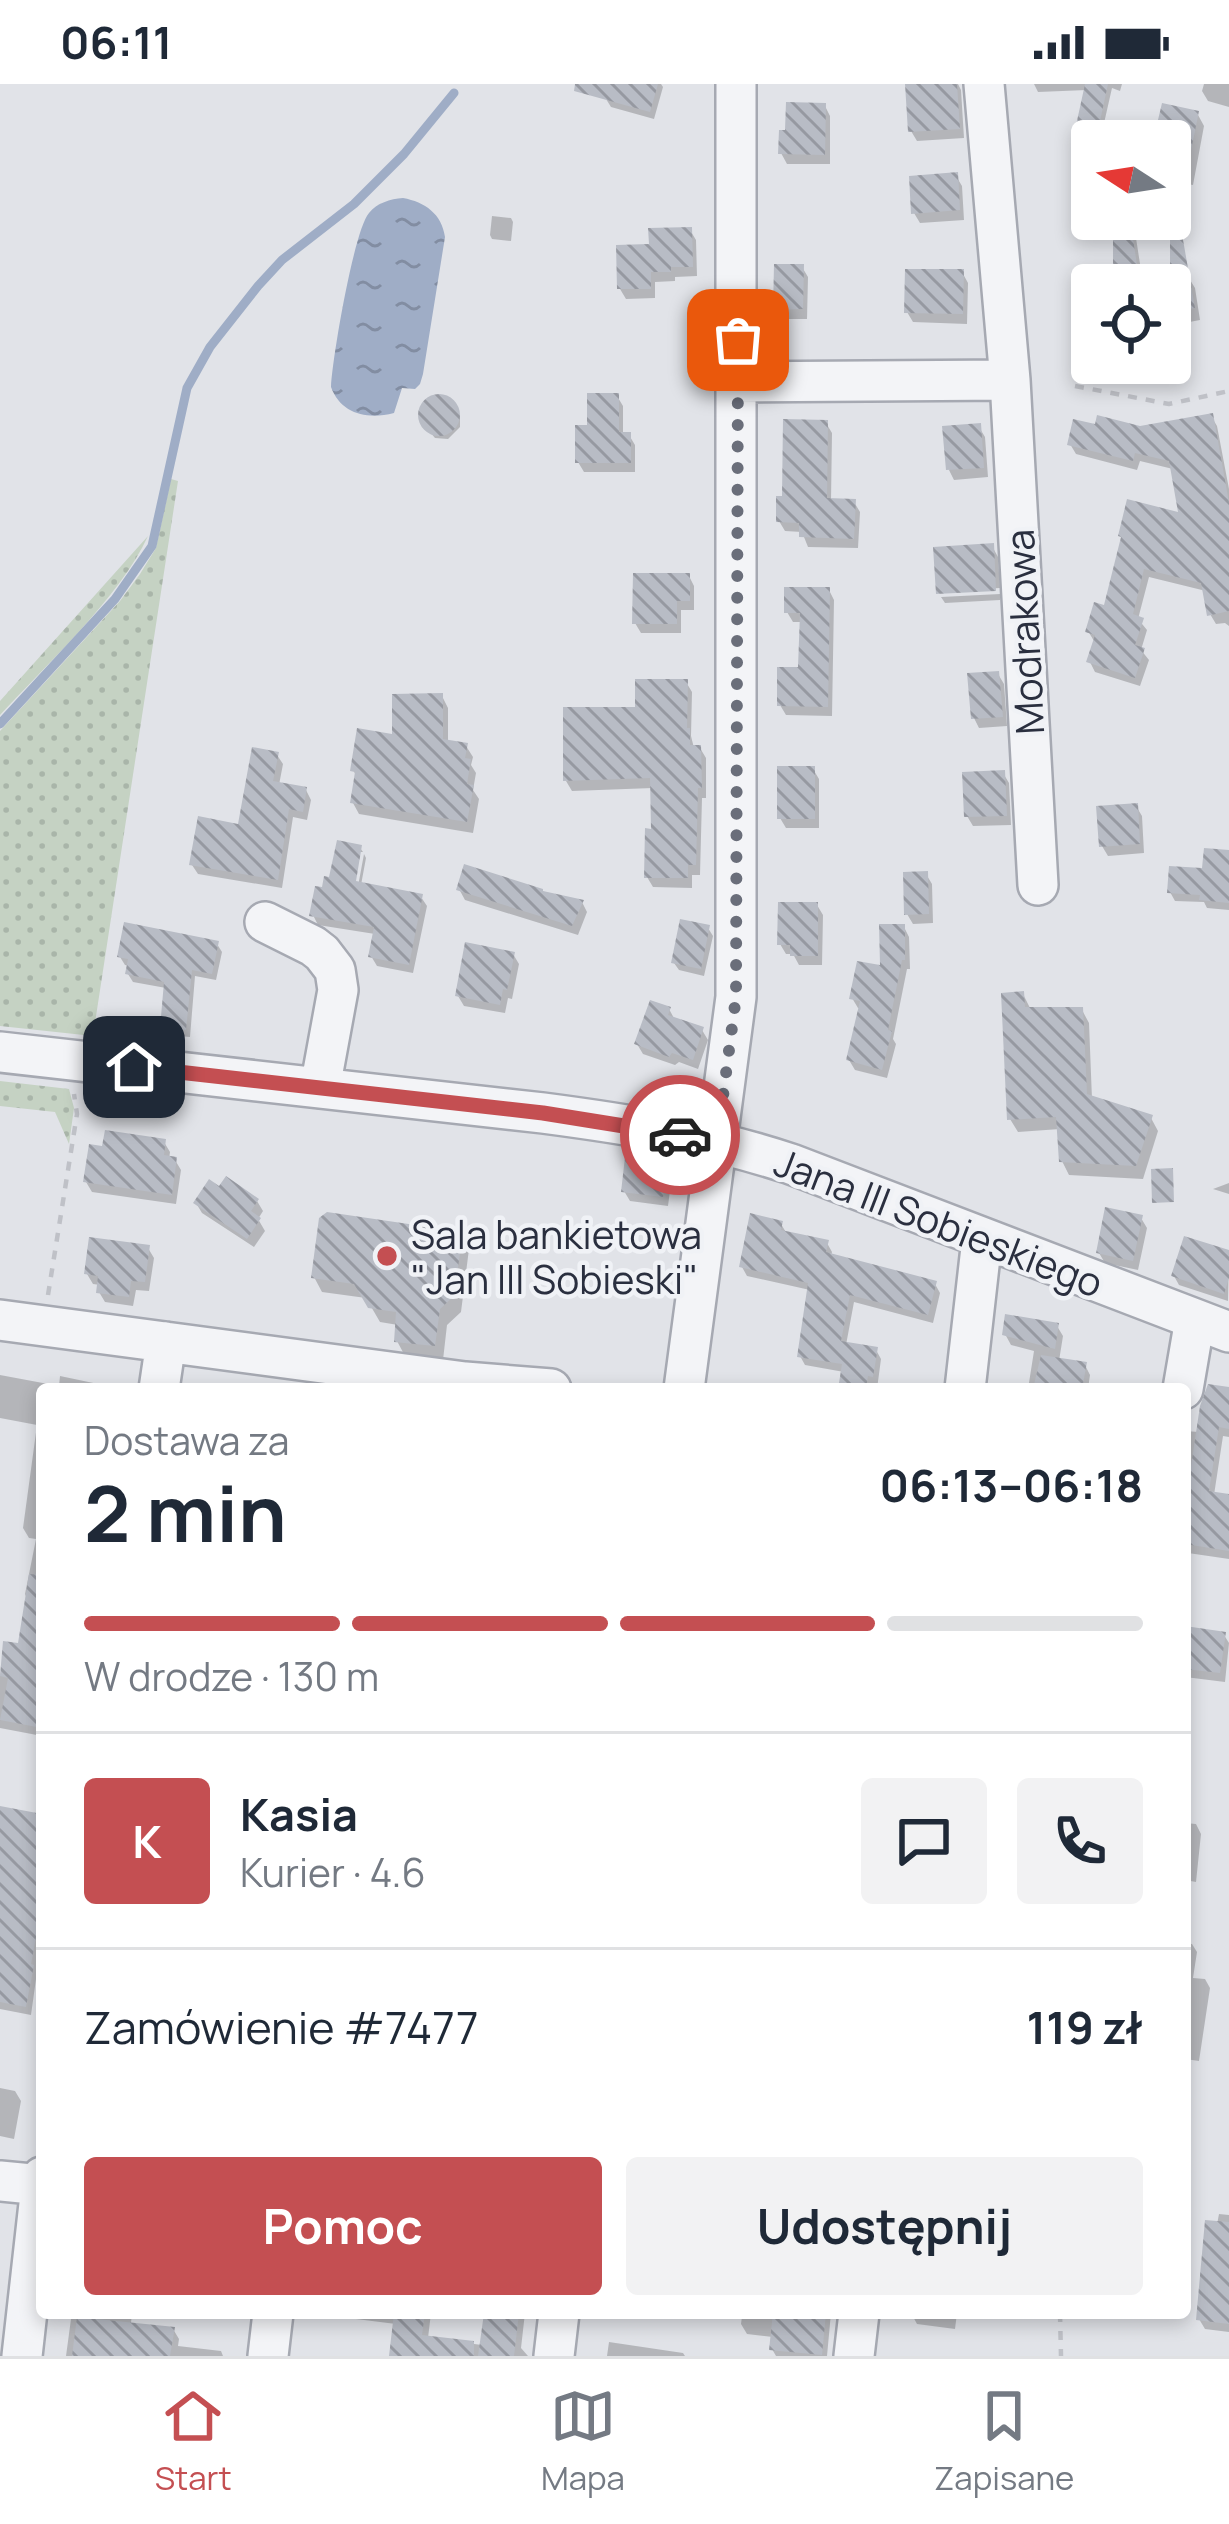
<!DOCTYPE html>
<html lang="pl">
<meta charset="utf-8">
<style>
:root{--surface:#fff;--page:#f2f2f3;--text:#1f2937;--muted:#747a83;--line:#e0e1e3;--accent:#c44f52}
body{margin:0;font-family:Manrope,sans-serif;background:var(--page);color:var(--text);height:100vh;display:flex;flex-direction:column;font-size:45px;white-space:nowrap}
*{box-sizing:border-box;margin:0}
p{font-size:39px;color:var(--muted)}
.icon{flex:none;width:66px;height:66px;fill:none;stroke:currentColor;stroke-width:2;stroke-linecap:round;stroke-linejoin:round}
.map{position:relative;flex:1;overflow:hidden}
.sheet{position:absolute;left:36px;top:1299px;width:1155px;height:936px;display:flex;flex-direction:column;background:var(--surface);border-radius:12px;box-shadow:0 6px 18px #0003}
.sheet>*{flex:none}
.needle{width:78px;rotate:282deg}
.controls{position:absolute;left:1071px;top:36px;display:grid;gap:24px}
.controls a{display:grid;place-items:center;width:120px;height:120px;border-radius:12px;background:var(--surface);box-shadow:0 6px 18px #0003;font-size:60px}
.pin{position:absolute;display:grid;place-items:center;width:102px;height:102px;color:#fff;margin:-51px;border-radius:24px;box-shadow:0 6px 18px #0006}
.courier{position:absolute;display:grid;place-items:center;width:120px;height:120px;margin:-60px;border:9px solid #c44f52;border-radius:50%;background:#fff;color:#222;box-shadow:0 3px 15px #0007}
.headline em{font-style:normal;font-weight:700}
.headline div{display:flex;flex-direction:column-reverse}
.headline{display:flex;align-items:center;justify-content:space-between;height:204px;padding:0 48px}
h1{font-size:78px;font-weight:700;line-height:90px}
.bar{display:grid;grid-template-columns:repeat(4,1fr);gap:18px 12px;align-content:center;height:144px;padding:0 48px}
.bar i{height:15px;border-radius:9px;background:var(--line)}
.bar .on{background:var(--accent)}
.bar p{grid-column:span 4}
.line{display:flex;align-items:center;gap:30px;padding:0 48px;border-top:3px solid var(--line)}
.line div{flex:1}
.round{display:grid;place-items:center;flex:none;width:126px;height:126px;border-radius:12px;background:var(--page)}
.cta{display:flex;gap:24px;margin-top:auto;padding:24px 48px}
.cta a{flex:1;height:138px;border-radius:12px;background:var(--accent);color:#fff;font-size:48px;font-weight:700;line-height:138px;text-align:center}
.cta a+a{background:var(--page);color:var(--text)}
.status{display:flex;justify-content:space-between;align-items:center;height:84px;padding:0 60px;background:var(--surface);direction:ltr}
.status svg{height:33px;fill:currentColor}
.tab-bar{display:flex;justify-content:space-around;align-items:center;height:168px;border-top:3px solid var(--line);background:var(--surface);font-size:33px;color:var(--muted)}
.tab-bar a{display:grid;justify-items:center;gap:6px}
.tab-bar .on{color:var(--accent)}
.map>svg:first-child{display:block}
</style>
<div class="status"><b>06:11</b><svg viewBox="0 0 49 12"><path d="M0 12V9h3v3zM5 12V6h3v6zM10 12V3h3v9zM15 12V0h3v12zM26 1h20v11H26zM47 4h2v5h-2z"/></svg></div>
<div class="map">
<svg width="1229" height="2272" viewBox="0 0 1229 2272">
<defs>
<pattern id="grass-dots" width="8" height="8" patternUnits="userSpaceOnUse" patternTransform="scale(3)"><rect width="8" height="8" fill="#c5d2c3"/><path d="M2 2h.1M6 6h.1" fill="none" stroke="#a9b5a9" stroke-width="1.8" stroke-linecap="round"/></pattern>
<pattern id="water-ripples" width="26" height="14" patternUnits="userSpaceOnUse" patternTransform="scale(3)"><rect width="26" height="14" fill="#9fadc6"/><path d="M2 4q2-2 4 0t4 0M15 11q2-2 4 0t4 0" fill="none" stroke="#828da2"/></pattern>
<pattern id="building-back-hatch" width="6" height="6" patternUnits="userSpaceOnUse" patternTransform="scale(3)"><rect width="6" height="6" fill="#b8bcc5"/><path d="M-1 5l2 2M0 0l6 6M5-1l2 2" fill="none" stroke="#9699a1"/></pattern>
</defs>
<rect width="100%" height="100%" fill="#e1e3e8"/>
<path fill="url(#grass-dots)" d="M171,395L178,397L93,952L0,942V647L120,517L140,490L156,464Z
M148,452C120,513 46,581 0,631V617Z
M0,997L69,1005L74,1024L69,1060L55,1028L0,1022Z"/>
<path fill="url(#water-ripples)" d="M403,114C425,118 442,130 445,153L423,290L420,300L415,305L402,304L394,329C367,336 341,330 331,303C332,276 354,146 369,129C377,119 390,115 403,114Z"/>
<path fill="#0003" d="M610,0H661L663,3L654,35L611,23L606,15Z
M908,0H958L961,6L964,54L917,57L911,47Z
M1034,0H1122L1120,7L1112,4L1100,57L1083,54L1078,46L1087,6L1038,8Z
M1204,0H1229V23L1208,17L1202,7Z
M825,22L830,32V80H787L781,69Z
M1197,29L1204,42L1193,101L1181,99V146H1170L1169,156L1136,154L1143,199L1187,191L1195,204L1200,236L1174,241L1170,235V201H1099L1098,197L1116,193V149L1097,150L1092,142H1085L1077,130L1075,99L1092,98V135H1170V57H1156Z
M956,92L962,102L964,136L920,139L914,129Z
M492,132L511,134L513,138L511,157L492,155L490,151Z
M690,146L696,156L697,192L675,193V197L655,198V214L626,215L620,205Z
M802,183L808,193L807,235H782L776,225Z
M962,188L968,199L967,240L913,238L907,228Z
M617,312L623,322V351H629L635,361V388H584L578,378L590,344Z
M432,314L447,315L460,332V343L448,355L435,354L423,340L421,327Z
M1211,332L1217,342L1229,405V542L1225,539L1216,540L1210,530L1206,507L1149,493L1138,535L1147,546L1141,566L1149,576L1140,602L1095,588L1090,578L1094,557L1088,547L1182,432L1173,385L1140,377L1137,386L1076,370L1070,360Z
M826,339L832,349L831,417L854,418L860,428L858,464L808,463L802,448L785,447L779,437L785,415Z
M979,343L985,353L988,393L954,396L949,386Z
M992,462L998,473L1000,504L939,507V510L937,465Z
M689,492L694,502V526H681V549H641L635,539Z
M829,506L834,516L832,632L786,631L780,621L801,586L802,538H793L787,528Z
M1000,510V516L945,519L941,513Z
M998,590L1004,600L1007,642L979,644L974,634Z
M686,598L692,608L691,652L694,664H700L706,674V714H702L700,791H692V804L653,803L647,793L654,748L653,704L572,707L566,697Z
M442,612L448,624V659L466,662L473,673L471,681L476,689L473,706L479,715L473,749L359,730L353,719L357,693L353,686Z
M277,671L283,680L279,701L306,706L311,716L307,736L293,733L282,804L198,790L192,781L240,743Z
M813,685L819,695V744H786L780,734Z
M1003,689L1009,699L1011,741L973,742L967,732Z
M1136,722L1142,732L1144,769L1108,772L1102,762Z
M360,764L363,768H358L350,812L356,813L364,770L366,774L361,801L421,813L427,822L413,889L377,882L371,872L375,850L318,841L313,831L325,807Z
M1229,769V826L1207,824L1204,818L1175,817L1170,808Z
M926,790L932,800L933,839L913,840L907,830Z
M459,805L541,807L582,818L587,828L578,851L465,816Z
M817,821L823,831L822,881H799L793,870H786L780,860Z
M904,843L909,853L910,885H907L893,955L896,960L887,994L855,986L849,976L862,925L858,924L852,914L883,885Z
M708,844L713,852L704,892L679,886L674,879Z
M217,860L222,868L216,896L195,892L190,953L167,951L163,943L166,904L133,898L128,890L130,882L125,881L120,873Z
M513,870L519,880L512,915L508,914L505,929L464,922L458,912Z
M1023,910L1031,926H1082L1089,939L1092,1015L1151,1034L1158,1047L1143,1095L1069,1091L1062,1077L1060,1045L1018,1048L1010,1035Z
M669,925L675,936L702,946L708,956L698,985L679,978L675,981L643,970L637,960Z
M164,1058L170,1068L169,1075L175,1076L181,1086L176,1120L92,1108L86,1098L105,1065Z
M666,1081L672,1091L668,1122L630,1117L624,1107Z
M1229,1099V1110L1213,1105Z
M257,1117L263,1127L258,1135L265,1147L254,1163L202,1129L196,1119Z
M1141,1134L1147,1144L1138,1186L1105,1179L1099,1169Z
M781,1140L787,1150L827,1159L832,1168L831,1172L935,1200L940,1209L933,1239L854,1218L846,1261L876,1266L881,1275L877,1305H841L844,1288L805,1281L800,1272L810,1206L747,1192L742,1183Z
M461,1150L469,1165L461,1228L447,1241L443,1276L405,1272L397,1257L398,1241L380,1238L366,1214L322,1208L314,1193Z
M148,1164L154,1174L149,1207L136,1206L133,1222L105,1218L99,1208L100,1201L93,1200L87,1190Z
M1229,1169L1228,1217L1179,1201L1174,1192Z
M1057,1242L1063,1252L1059,1277L1085,1281L1090,1291L1088,1305H1028L1034,1267L1011,1261L1005,1250Z
M0,1291L59,1302L60,1292L122,1305H42V1652L0,1644V1592L6,1560L20,1563L28,1517L25,1510L36,1455L29,1454L23,1444L37,1341L0,1334Z
M1229,1306V1353L1223,1352L1214,1411L1229,1413V1475L1188,1469L1185,1463V1347L1199,1348Z
M1185,1545L1224,1551L1229,1559L1225,1598L1185,1593Z
M0,1725L42,1733V1852L31,1931L0,1925Z
M1185,1739L1196,1740L1201,1750L1196,1798L1185,1796Z
M1185,1859L1192,1860L1197,1868L1193,1894L1205,1895L1210,1904L1199,1977L1185,1975Z
M0,2004L15,2007L21,2017L14,2055L0,2052Z
M1219,2130L1229,2131V2248L1205,2245L1199,2235Z
M74,2229H132L131,2239L173,2245L179,2255L178,2262L221,2267L223,2272H66L71,2235H74Z
M338,2229H431L428,2254L482,2261L487,2229H525L521,2264L528,2272H392L396,2240L340,2233Z
M738,2229H831L827,2272H776L772,2265L773,2253L747,2250L741,2240L742,2232Z
M911,2229H957L955,2245L917,2240Z
M609,2258L683,2269L685,2272H607Z"/>
<g fill="none" stroke-linecap="round" stroke-linejoin="round">
<path stroke="#9fadc6" stroke-width="9" d="M0,640L115,515L152,462L187,304L210,263L258,202L282,176L354,120L404,70L454,9"/>
</g>
<path fill="url(#building-back-hatch)" d="M575,0H658L650,28L574,7Z
M905,0H957L960,45L908,48Z
M1085,0H1108L1097,51L1075,46Z
M786,18L826,19L825,71L778,70L779,46H785Z
M1162,19L1199,27L1181,116L1170,115V57H1153Z
M958,88L960,126L911,130L909,92Z
M1113,135H1130L1140,201H1113Z
M692,143L693,183H671V188H651V205H617L616,161L649,160L648,144Z
M1182,150L1195,224L1170,228V151Z
M774,180H804L803,225L773,226Z
M905,185H964L963,230L904,229Z
M587,309H619V348H631V379H575V341H587Z
M418 331a21 21 0 1 1 42 0a21 21 0 1 1-42 0Z
M1213,329L1229,419V527L1207,532L1201,499L1144,485L1133,530L1144,534L1135,561L1145,564L1135,594L1086,578L1095,551L1085,548L1094,518L1104,521L1121,453L1118,452L1127,415L1178,428L1169,377L1135,369L1133,377L1067,361L1073,335L1095,340L1097,331L1140,342Z
M783,335L828,336L827,414L856,415L854,455L799,453V439L776,438V412H782Z
M981,339L984,384L946,386L942,342Z
M994,459L996,507L936,510L933,463Z
M633,489H690V517H677V540H632Z
M784,503H830L828,623L777,622V583H798L800,529H784Z
M999,587L1003,633L971,635L967,589Z
M635,595H688L687,644H690V661H701L702,704H698L696,781H688V794H644L645,744L651,745L650,694L563,697V623H635Z
M443,609V655L468,659L465,674L471,675L467,700L474,701L467,738L350,719L355,688L350,687L357,644L392,650V610Z
M252,663L279,668L273,697L307,703L303,728L289,725L278,796L189,781L198,732L238,740Z
M777,682H815V735H777Z
M1005,686L1007,732L964,733L962,688Z
M1138,719L1140,760L1099,763L1096,722Z
M337,756L362,761L356,797L423,810L409,881L368,873L374,843L309,832L315,802L322,803L324,792L329,793Z
M1204,764L1229,766V819L1199,816L1200,811L1167,809L1169,782L1202,784Z
M464,780L543,805V807L584,816L572,842L456,806Z
M928,787L929,830L904,831L903,788Z
M778,818H818V872H790V861H777Z
M680,835L710,841L701,885L671,879Z
M124,838L219,857L212,890L192,886L186,946L160,944L164,898L125,890L128,875L117,873Z
M879,840H905V876H902L888,946L892,947L882,986L846,976L860,917L849,915L857,877L880,881Z
M465,858L515,868L507,906L503,905L500,921L455,912Z
M1024,907L1025,923H1083L1087,1010L1153,1031L1136,1082L1059,1078L1056,1033L1007,1036L1001,909Z
M650,916L671,923L668,931L704,943L693,976L672,969L669,973L634,960Z
M105,1046L166,1055L164,1071L177,1073L172,1111L83,1098L89,1060L102,1062Z
M625,1073L668,1078L663,1113L621,1108Z
M1173,1084L1174,1118L1152,1119L1151,1085Z
M226,1092L259,1115L251,1127L261,1134L247,1155L193,1119L209,1095L219,1102Z
M1105,1123L1143,1131L1133,1177L1096,1169Z
M327,1128L463,1148L454,1212L440,1225L435,1262L394,1258L396,1228L368,1224L354,1200L311,1194L319,1134Z
M750,1129L783,1137L781,1146L829,1156L826,1168L937,1197L928,1231L850,1211L841,1257L878,1263L873,1293L868,1292L866,1305H838L842,1280L797,1273L808,1199L739,1183Z
M1184,1152L1229,1166V1194L1224,1210L1171,1192Z
M89,1153L150,1161L145,1198L131,1197L129,1213L96,1209L98,1192L84,1190Z
M1005,1230L1059,1239L1055,1265L1002,1251Z
M1041,1271L1087,1278L1082,1305H1033Z
M1208,1300L1229,1303V1345L1219,1343L1209,1407L1229,1410V1467L1185,1460V1422L1200,1322Z
M29,1490L42,1491V1644L0,1636L8,1594L0,1592L3,1557L18,1559Z
M1185,1542L1226,1548L1220,1589L1185,1585Z
M0,1722L42,1730V1821L31,1880L34,1881L26,1923L0,1918Z
M1205,2136L1229,2138V2240L1196,2236Z
M394,2229H425L422,2251L474,2257V2272H389Z
M484,2229H519L514,2272H478Z
M773,2229H826L822,2271L769,2266Z
M77,2233L175,2243L170,2272H72Z"/>
<g fill="none" stroke-linecap="round" stroke-linejoin="round">
<g stroke="#a6a9b2" stroke-width="44">
<path id="minor" d="M984,0L1010,296L1038,801
M738,298L1010,296
M265,838L313,862L322,869L335,886L338,906L320,1004
M0,968L543,1029C627,1040 710,1053 791,1080L1229,1248
M0,1236L465,1298
M159,1305L166,1258
M464,1305L465,1298L551,1305
M684,1305L736,913V0
M965,1305L982,1155
M1183,1305L1195,1235
M0,2097L42,2101
M22,2272L42,2093
M268,2272L273,2229
M554,2272L559,2229
M854,2272L859,2229"/>
</g>
<path stroke="#bfc1c7" stroke-width="4.5" stroke-dasharray="9 9" stroke-linecap="butt" d="M1075,302L1169,320L1229,307
M48,1211L77,1030L74,1010
M1060,2229L1061,2272"/>
<use href="#minor" stroke="#f3f4f7" stroke-width="39"/>
</g>
<g fill="none" stroke-linecap="round" stroke-linejoin="round">
<path stroke="#6a6e7a" stroke-width="12" stroke-dasharray="0 21.6" d="M680,1051L717,1058L736,913L738,256"/>
<path stroke="#c44f52" stroke-width="15" d="M134,983L543,1029L680,1051"/>
</g>
<circle fill="#c44f52" stroke="#f0f2f6" stroke-width="4.5" cx="387" cy="1172" r="12"/>
<g text-anchor="middle" dominant-baseline="central" stroke-width="9" stroke-linejoin="round" paint-order="stroke">
<g font-size="39" fill="#2a2f3f" stroke="#f0f2f6">
<text transform="translate(1024 548) rotate(-93)">Modrakowa</text>
<text transform="translate(939 1138) rotate(21)">Jana III Sobieskiego</text>
</g>
<g font-size="39" fill="#2a2f3f" stroke="#f0f2f6" text-anchor="start">
<text x="411" y="1150">Sala bankietowa<tspan x="411" dy="45">"Jan III Sobieski"</tspan></text>
</g>
</g>
</svg>
<div class="controls">
<a><svg class="needle" viewBox="-14 -14 28 28"><path d="M0-13l5 13h-10z" fill="#e53935"/><path d="M0 13l5-13h-10z" fill="#747a83"/></svg></a>
<a><svg class="icon" aria-label="locate" viewBox="0 0 24 24"><circle cx="12" cy="12" r="6"/><path d="M12 2v4M12 18v4M2 12h4M18 12h4"/></svg></a>
</div>
<div class="pin" style="left:738px;top:256px;background:#ea580c"><svg class="icon" aria-label="bag" viewBox="0 0 24 24"><path d="M5 8h14l-1 12H6zM9 8a3 3 0 0 1 6 0"/></svg></div>
<div class="pin" style="left:134px;top:983px;background:#1f2937"><svg class="icon" aria-label="home" viewBox="0 0 24 24"><path d="M3 11l9-7 9 7M6 9v11h12V9"/></svg></div>
<div class="courier" style="left:680px;top:1051px"><svg class="icon" aria-label="car" viewBox="0 0 24 24"><path d="M5 17H2v-5l4-1 3-4h7l3 4 3 1v5h-3M9 17h6M6 11h13"/><circle cx="7" cy="17" r="2"/><circle cx="17" cy="17" r="2"/></svg></div>
<section class="sheet">
<div class="headline"><div><h1>2 min</h1><p>Dostawa za</p></div><em>06:13–06:18</em></div>
<div class="bar"><i class="on"></i><i class="on"></i><i class="on"></i><i></i><p>W drodze · 130 m</p></div>
<div class="line" style="height:216px"><b class="round" style="background:var(--accent);color:#fff">K</b><div><b>Kasia</b><p>Kurier · 4.6</p></div><a class="round"><svg class="icon" aria-label="chat" viewBox="0 0 24 24"><path d="M4 5h16v11H9l-5 4z"/></svg></a><a class="round"><svg class="icon" aria-label="phone" viewBox="0 0 24 24"><path d="M5 4h4l2 5-3 2q2 4 5 5l2-3 5 2v4C11 20 4 13 5 4z"/></svg></a></div>
<div class="line" style="height:156px"><div>Zamówienie #7477</div><b>119 zł</b></div>
<div class="cta"><a>Pomoc</a><a>Udostępnij</a></div>
</section>
</div>
<nav class="tab-bar">
<a class="on"><svg class="icon" aria-label="home" viewBox="0 0 24 24"><path d="M3 11l9-7 9 7M6 9v11h12V9"/></svg>Start</a>
<a><svg class="icon" aria-label="map" viewBox="0 0 24 24"><path d="M3 6l6-2 6 2 6-2v14l-6 2-6-2-6 2zM9 4v14M15 6v14"/></svg>Mapa</a>
<a><svg class="icon" aria-label="saved" viewBox="0 0 24 24"><path d="M7 4h10v16l-5-4-5 4z"/></svg>Zapisane</a>
</nav>
